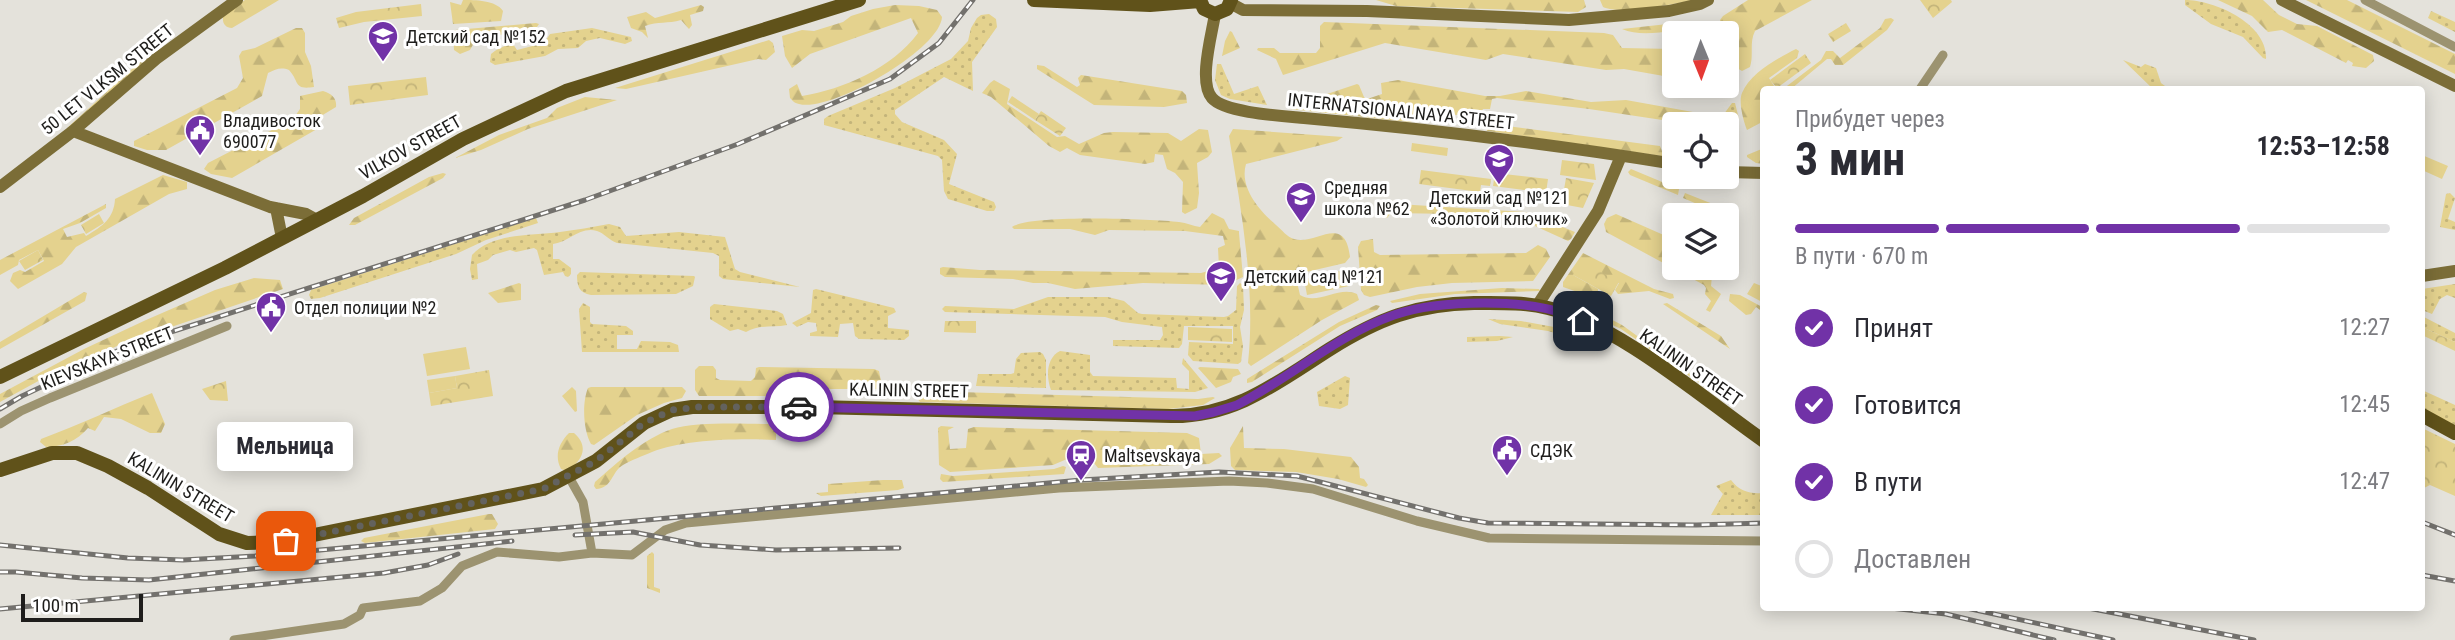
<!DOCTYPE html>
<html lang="ru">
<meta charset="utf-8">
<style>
:root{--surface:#fff;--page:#f7f7f7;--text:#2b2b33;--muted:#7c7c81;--line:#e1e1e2;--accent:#7132a7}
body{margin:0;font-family:"Roboto Condensed",sans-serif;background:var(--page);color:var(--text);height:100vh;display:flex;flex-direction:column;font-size:26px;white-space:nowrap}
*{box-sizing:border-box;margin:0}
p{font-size:23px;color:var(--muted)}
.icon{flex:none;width:38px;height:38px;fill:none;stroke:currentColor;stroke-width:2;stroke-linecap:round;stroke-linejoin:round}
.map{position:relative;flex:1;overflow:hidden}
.sheet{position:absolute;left:1760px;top:86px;width:665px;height:525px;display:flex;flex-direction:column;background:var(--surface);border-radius:7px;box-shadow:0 4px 18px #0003}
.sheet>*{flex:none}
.needle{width:46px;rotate:179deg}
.buttons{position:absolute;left:1662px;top:21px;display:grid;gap:14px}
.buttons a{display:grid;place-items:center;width:77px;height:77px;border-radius:7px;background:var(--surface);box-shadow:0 4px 18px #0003;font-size:35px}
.scale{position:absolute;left:21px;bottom:18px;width:122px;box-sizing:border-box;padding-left:7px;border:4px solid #1e1d1b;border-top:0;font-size:19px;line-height:24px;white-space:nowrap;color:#1e1d1b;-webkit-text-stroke:5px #fff;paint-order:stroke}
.pin{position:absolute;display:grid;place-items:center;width:60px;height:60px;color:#fff;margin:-30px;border-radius:14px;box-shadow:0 4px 10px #0006}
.courier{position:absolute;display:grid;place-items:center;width:70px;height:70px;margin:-35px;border:5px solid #7132a7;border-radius:50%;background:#fff;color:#222;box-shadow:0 2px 9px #0007}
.bubble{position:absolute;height:49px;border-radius:7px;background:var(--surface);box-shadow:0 4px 18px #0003;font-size:23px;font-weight:700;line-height:49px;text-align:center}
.head em{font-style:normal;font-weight:700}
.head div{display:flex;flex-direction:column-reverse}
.head{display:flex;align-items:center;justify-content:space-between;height:119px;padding:0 35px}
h1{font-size:46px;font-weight:700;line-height:52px}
.bar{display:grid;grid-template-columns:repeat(4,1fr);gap:10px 7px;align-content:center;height:84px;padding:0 35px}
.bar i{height:9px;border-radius:5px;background:var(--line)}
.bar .selected{background:var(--accent)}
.bar p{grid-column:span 4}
ol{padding:0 35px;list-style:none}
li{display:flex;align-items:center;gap:21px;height:77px}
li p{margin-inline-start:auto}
li .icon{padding:7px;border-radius:50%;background:var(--accent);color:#fff;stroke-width:4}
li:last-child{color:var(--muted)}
li i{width:38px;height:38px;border:4px solid var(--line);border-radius:50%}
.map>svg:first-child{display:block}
</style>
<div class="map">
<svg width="2455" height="640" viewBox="0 0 2455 640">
<defs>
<pattern id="grass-dots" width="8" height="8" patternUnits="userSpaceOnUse" patternTransform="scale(1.75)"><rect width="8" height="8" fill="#e4d28e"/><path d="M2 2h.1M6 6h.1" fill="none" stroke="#c3b47a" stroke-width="1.8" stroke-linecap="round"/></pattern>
<pattern id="forest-firs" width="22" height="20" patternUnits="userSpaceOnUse" patternTransform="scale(1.75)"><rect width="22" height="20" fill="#e4d28e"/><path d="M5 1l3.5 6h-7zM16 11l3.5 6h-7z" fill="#c3b47a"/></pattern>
<pattern id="park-crowns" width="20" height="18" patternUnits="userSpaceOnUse" patternTransform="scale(1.75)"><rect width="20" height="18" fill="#e4d28e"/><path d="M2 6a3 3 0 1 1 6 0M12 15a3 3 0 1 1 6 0" fill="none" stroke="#c3b47a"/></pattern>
</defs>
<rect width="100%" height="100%" fill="#e4e2db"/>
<path fill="url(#grass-dots)" d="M2185,0C2215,0 2268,24 2266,59L2263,58L2243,37L2211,24L2185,5Z
M2431,11L2455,22V32L2428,18Z
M989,14L996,19L997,27L972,62L973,91L944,77L895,110V114L902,122L944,140L957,154L949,184L994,202L996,207L994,211H987L948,199L944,191L942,160L938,156L824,125V119L828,116L895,88L951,59L968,41L971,28L977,18L981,15Z
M592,28L631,37L632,41L625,44L600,38L595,39L586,41L578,48L558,49L545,56L495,65L490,62L491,54C497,49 505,45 513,44L517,50L544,43L550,34Z
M2123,60L2141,67L2145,64L2156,68L2161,83L2169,89H2153Z
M1217,64H1221L1234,94L1258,86L1267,105L1230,99L1221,95L1215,80Z
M1732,103H1735L1739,119L1727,134V124H1722L1721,118Z
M2450,193L2455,198L2448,219L2455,222V230L2440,227L2446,194Z
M536,218L538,223L486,240L456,254L320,298L311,299L309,295L311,290Z
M609,224L620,227L626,236L679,232L725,237L735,269L740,272L800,287L723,279L719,276V256L713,253L617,243C609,240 604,233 597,231C580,226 567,243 553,244V259H559L571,268V274L568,277L565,276L563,272L544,275L537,250L534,248L516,252L510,250L493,255L488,260L477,264L478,279L472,280L470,269L472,255C493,232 533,236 560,232C576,230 592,227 609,224Z
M580,272L694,276L695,277L693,286L676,294L591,295C579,293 577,286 577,275Z
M1240,283L1243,285L1244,310L1240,327L1243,346L1241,362L1238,364L1193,361L1188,355L1189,342L1233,344V326H1184L1182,344L1179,348L1113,346V340H1160L1163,335L1162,327L1122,322L1105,317L945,312L942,309L945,306L1014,309L1048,297H1108L1124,301L1138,313L1142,314L1224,317L1228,316L1236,310L1237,286Z
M2455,284V298L2447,295L2440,299L2432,314L2422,310V289Z
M816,289L894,308L896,312L888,316V328L909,330V336L904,340L859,339L855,336L853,323L840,324L838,337L810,336V333L817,331L816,323L808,322L797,327L792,323L811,313L813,290Z
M583,303L590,307V322L592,324L626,326L633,331V335H617V349H637L641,341L670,342L678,345L679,352H582L579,309Z
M714,304L777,311L783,314L787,325C773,328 760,324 746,332L738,329L730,331L710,319V307Z
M2422,316L2455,333V342L2422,327Z
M1488,319L1521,321L1565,329L1607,348L1548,331L1500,324Z
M1500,336L1513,337L1497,341L1467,342V337Z
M1060,351L1090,355V372L1093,376L1176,378L1177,388L1189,389V371L1182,364L1183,358L1208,388L1195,392L1051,390C1046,377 1046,358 1060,351Z
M1040,352L1043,354L1046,360V388L976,386L978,374H1011L1014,373L1016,359L1021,353Z
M1345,376L1350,378L1348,405L1340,409L1319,406L1317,392Z
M2422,390L2455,405V427L2422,410Z
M1731,480C1739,491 1750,494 1762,493L1764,515H1711L1723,494L1716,486Z"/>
<path fill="url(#forest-firs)" d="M245,0H279L232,28C224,28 221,21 224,13Z
M463,0C475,0 496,0 503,11L501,21L453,24L450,2L461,5Z
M1376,0H1584L1586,7L1578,12L1396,6Z
M1600,0H1694C1674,4 1620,15 1603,7Z
M1748,0H1812L1755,31C1749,43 1754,55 1750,67L1742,71C1728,63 1727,48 1727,33H1722L1720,20L1723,16Z
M2218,0H2263L2279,15L2297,24L2317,26L2373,55L2374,61L2366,68L2352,66L2353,63L2348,60L2346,63L2282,30L2268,32L2252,16Z
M2306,0H2347L2455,54V74Z
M701,5L704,7L703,11L690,15L692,25L689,29L681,20C668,24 658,21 645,26L648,38L642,32L631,28L627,17L646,12L655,18Z
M895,5L919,6L937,10L942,17C940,50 830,113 799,104C794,103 793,101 790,98L789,89L797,84L802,96C844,89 892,68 918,33L911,18L810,54L792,68L785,56L782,36L802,30L814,31L843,22L851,16L873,9Z
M1885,19L1891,18L1894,20L1887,30L1843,65H1835L1831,59H1827L1791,89H1783L1821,60L1826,51H1833L1840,58L1880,28Z
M1695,21L1700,26C1677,29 1644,39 1622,29Z
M1324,22L1604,33L1613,35L1622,48L1675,49V78L1624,69L1606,70L1503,54L1486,60L1385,43L1283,75L1276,59L1257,50L1258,48H1274L1280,53H1316L1320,48V26Z
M536,23L539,24L537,27L518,33L498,35L489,43L475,41L470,50L460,54L454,50L453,33L455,30Z
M296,28H302L305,33V52L311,66L314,87C293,90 300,82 289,70C281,67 276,69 268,73L262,96L166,150H147L134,146V141L237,88L243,78L239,56L242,51L255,48Z
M1230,31L1232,32L1240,48L1222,56L1225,41Z
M769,40L773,43L775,52L766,60L758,59L626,89L615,88Z
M1796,49L1799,51L1797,58L1769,78L1776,89H1764V121L1747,130C1744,123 1738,102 1742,93C1750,73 1778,58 1796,49Z
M143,59L146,60L71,127L67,128Z
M1037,65L1044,66L1077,87L1080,85L1078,78L1081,75L1182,91L1186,95L1187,103L1164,107L1094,105L1037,69Z
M994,80L1010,89L1007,104L1057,137L1065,136L1079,144L1104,133L1113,132L1168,133L1181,141L1199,129L1208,130L1212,152L1208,157L1197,163L1199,193L1197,208L1185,214L1182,212L1183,182L1175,173L1167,169L1163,155L1155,154L1154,162L1145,164L1080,155L1067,148L1060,152L1049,146L991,97L982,93L990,83Z
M1398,80L1485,96H1500L1526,91L1591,102L1626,100L1704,114L1710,117L1713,124H1689L1589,109L1497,98L1492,99L1490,109H1483L1479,117L1426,112L1421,118L1410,122L1290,109L1288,107L1357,84L1359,85L1364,97L1367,99L1382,94L1381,83Z
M323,91C332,94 337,98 336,107L321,116L317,129L232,178L211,174L204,169L208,163L293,119L300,109V96Z
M585,97L617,100L528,129L481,150L455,158L499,135L547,118L557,108Z
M1492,124L1660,146L1662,151L1666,152L1668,147L1675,148V158L1487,131L1486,127Z
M1233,129L1343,137L1337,141L1246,164C1239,188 1260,211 1276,225C1282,230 1287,237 1294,239C1315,246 1345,212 1350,257L1345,263L1302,273L1297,282L1300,295C1318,306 1339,285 1357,294L1359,300L1322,320L1251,366L1248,363C1256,287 1241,211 1229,136Z
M1764,148V164L1756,163L1747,157V155Z
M1631,169L1679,189L1678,195L1630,175L1628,172Z
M443,173L446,174L443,178L355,225H349L354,218L429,177Z
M163,175L187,182V189L169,194L76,247L62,264L18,289L10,281L13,273L20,270L25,272L44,261L38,250L19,260L18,265L0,275V260L106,204V208L80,223L63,229L67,237L84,233L86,236C103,226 114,218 115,199Z
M1685,193L1723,208V215L1683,198Z
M1398,204L1525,212L1575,232L1571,239L1568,241L1535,226L1533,218L1517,215L1391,213L1387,218L1383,217L1381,211L1382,208Z
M1212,213L1224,219L1229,229L1239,231V233L1243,277L1226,285L1143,283L1075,289L1048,283H1033L1013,279L945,277L940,274V268L943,267L980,270L1201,273L1219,268L1218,248L1225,245L1223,236L1185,231L1109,230L1095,235L1070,229H1014L1012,227C1029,214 1153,219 1179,222C1187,223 1193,226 1200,227Z
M1616,214L1675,240V268H1697L1712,276L1711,286L1721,294L1710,312L1706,310L1711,301L1705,294L1706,288L1704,285L1606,232L1604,224L1607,218Z
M1373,239L1374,252L1380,255L1526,253L1538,245L1546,249L1550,257L1533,281L1452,283L1417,287L1370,297L1364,295L1361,290L1358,247L1361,241Z
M1583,253L1654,289L1673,294L1674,298L1670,299L1649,291L1618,294L1615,290L1619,283L1573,275L1598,289V299L1563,287V282Z
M254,278L280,280L283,289L124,343L42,379L0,402V394L84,349L146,320L215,290Z
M519,283L521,284V300L498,303L488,293Z
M1502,288L1539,289L1540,291L1455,294L1392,303L1390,301L1420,294Z
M84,292L87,293L85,301L0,349V342Z
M1730,294L1740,295L1764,308V313L1756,307L1751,314L1746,315L1729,301Z
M1667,303L1721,336L1730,349L1663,304Z
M1376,305L1380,306L1377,310L1340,326L1252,382L1247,383V379L1339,322Z
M1599,313L1622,325L1704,384L1705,387L1621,329L1600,319Z
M699,366H713L716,370V378L720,380L751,381L755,377L756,368L759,367L874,369L879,371L882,386L879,389H823L804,396H699L695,390V370Z
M1200,367L1238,369L1241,374L1233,377L1231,382L1216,388L1198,368Z
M572,387L576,391L577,411L575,412L562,396Z
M591,387H682L686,391L682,398L664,403L637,415L594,445L591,444C583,430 582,402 588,388Z
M924,391L1198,399L1213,397L1215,398L1203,405L1168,409L920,402L916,397L918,394Z
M152,393L165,424L161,433H150L121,419L104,417L95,431L88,428C77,441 62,447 46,447L40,442L41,439C79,425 114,408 152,393Z
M793,424L803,425L810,429L809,432L776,430V440C743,438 683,439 652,452C643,456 631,460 623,465C611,472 613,488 596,489L594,486L595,482C618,462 643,439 672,429C700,420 762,425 793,424Z
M941,426L954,427L948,430L950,449L966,448L968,429L974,427L1187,433L1199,438L1201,454L1219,453L1222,456L1209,464L1098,468L1090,458L1074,456L1053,465L950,472L939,465L938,428Z
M1243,426L1244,448L1284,449L1351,457L1359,467L1360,478L1364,479L1368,485L1366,487L1338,479L1296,472L1235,470L1231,466L1230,448Z
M569,433H574C590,447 582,461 567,471L561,469C554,456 559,443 569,433Z
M1063,466L1066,467L1064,474L943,482L940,479L941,474L953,476L1054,469Z
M883,480H902L904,488L898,490L821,496L816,493L828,492V484Z
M489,514H492L498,524L495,529L365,543L361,541L364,538Z
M652,552L654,554V587L660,589V593L647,588V556Z"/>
<path fill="url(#park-crowns)" d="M1920,0H1951L1952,2L1933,18Z
M421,4L422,16L364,22L339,28L336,18L356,12Z
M1846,23L1851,31L1833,42L1828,34Z
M1805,54L1811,63L1777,88L1770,80Z
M426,77L428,95L350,105L348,86Z
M1041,111L1066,128L1060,136L1035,120Z
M1562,160L1594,164L1596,180L1560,175Z
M1421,170L1491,179L1490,186L1481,185L1480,192L1419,184Z
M1495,173L1548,179L1546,193L1493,186Z
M1566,178L1594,183L1583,208L1567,205L1562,201Z
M99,214L104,223L86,234L81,225Z
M38,250L43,260L25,270L19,261Z
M1581,261L1619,282L1611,296L1573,275Z
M945,321H976V333L944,332Z
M1188,327L1232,329V342L1188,340Z
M2422,327L2455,342V351L2422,335Z
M489,370L493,396L431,406L429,393L457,388L455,376Z
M226,381L228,401L210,400L202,389Z
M2422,428L2455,444V496L2430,485L2422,489Z"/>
<path fill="#e4d28e" d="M1012,96L1039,114L1035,120L1008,102Z
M1412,143L1448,148L1447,156L1411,151Z
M2422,155L2448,166L2442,179L2422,170Z
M1345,270L1349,286L1307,295L1304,279Z
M1754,283L1764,287V303L1747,294Z
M466,347L470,369L427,376L423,354Z
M455,376L457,388L429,393L427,380Z"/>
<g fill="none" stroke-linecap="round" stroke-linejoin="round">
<path stroke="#9c9370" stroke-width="9" d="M2365,0L2455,47
M1920,89L1943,55
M0,424L21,411L50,398L227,326
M569,477L583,502L592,553
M234,640L344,624L360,615L363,608L420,601L442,588L462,566L497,552L559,557L592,553L632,555L665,530L686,523L1059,488L1229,481L1267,483L1313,489L1417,521L1489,538L1764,541"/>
<path stroke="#7b6d37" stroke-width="12" d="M2282,0L2455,86
M1230,3L1243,10L1367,11L1569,20L1669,11L1700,4L1708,0
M1215,14C1212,34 1198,82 1212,98C1225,113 1283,116 1304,118C1428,129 1552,144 1675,164
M73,131L270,207L306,214L317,220
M1727,172L1764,173
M0,187L73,131L156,59L237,0
M276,208L282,238
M2422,276L2455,271
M1537,306L1598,211L1621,156"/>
<path stroke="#60521a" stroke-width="14" d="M1034,0L1150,5L1200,1
M1200,0L1204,9L1215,14L1227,9L1231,0
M0,377L225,268L363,196L463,139L566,91L859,0
M2422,415L2455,433
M0,470L52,453H77L108,466L148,488L219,534L247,543L279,542L543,489L596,461L644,423L672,410L692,407H816L1171,416C1235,417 1278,382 1330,349C1378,319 1416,304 1474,303C1498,303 1524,302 1548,308C1618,324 1705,400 1764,441"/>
<g stroke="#73716d" stroke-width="5">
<path id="rail" d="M0,409L22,396L130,345L585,200L738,144L890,79L939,43L973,0
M2422,522L2455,535
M575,535L633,532L700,545L776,550L899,548
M0,545L128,558L183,560L255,556L1081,480L1219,472L1297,476L1459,518L1488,523L1696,525L1764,523
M0,572H16L82,578L149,580L512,541
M2422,575L2455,581
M1881,607L1946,614L2054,640
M1962,607L2113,640
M2083,607L2254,640
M0,609L384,573L428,565L458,554"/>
</g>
<use href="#rail" stroke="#fff" stroke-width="2.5" stroke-dasharray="8" stroke-linecap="butt"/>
</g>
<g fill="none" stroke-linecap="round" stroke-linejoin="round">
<path stroke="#63625e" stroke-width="7" stroke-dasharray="0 12.6" d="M286,541L543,489L596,461L644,423L672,410L698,407H799"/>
<path stroke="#7132a7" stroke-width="9" d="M799,407L1195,416L1214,412L1237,405C1290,378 1337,335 1394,315C1423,305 1454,303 1484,303C1519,303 1551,306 1583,321"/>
</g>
<defs>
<g id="school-pin" transform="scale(1.575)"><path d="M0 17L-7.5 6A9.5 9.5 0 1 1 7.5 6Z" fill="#7132a7" stroke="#fff"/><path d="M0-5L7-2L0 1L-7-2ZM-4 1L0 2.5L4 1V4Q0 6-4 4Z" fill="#fff"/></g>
<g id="civic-pin" transform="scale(1.575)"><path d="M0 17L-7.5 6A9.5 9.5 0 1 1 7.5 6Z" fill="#7132a7" stroke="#fff"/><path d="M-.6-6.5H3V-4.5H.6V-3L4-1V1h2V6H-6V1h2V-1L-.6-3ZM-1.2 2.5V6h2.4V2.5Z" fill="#fff"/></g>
<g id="station-pin" transform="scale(1.575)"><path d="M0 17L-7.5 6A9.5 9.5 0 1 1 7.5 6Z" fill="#7132a7" stroke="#fff"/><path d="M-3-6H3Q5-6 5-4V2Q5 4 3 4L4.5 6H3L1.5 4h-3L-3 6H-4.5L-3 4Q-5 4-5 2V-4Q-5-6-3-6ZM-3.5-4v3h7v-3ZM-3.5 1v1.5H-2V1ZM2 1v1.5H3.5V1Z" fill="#fff"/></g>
</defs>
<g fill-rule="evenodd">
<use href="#school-pin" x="383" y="36"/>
<use href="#civic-pin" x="200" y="130"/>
<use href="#school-pin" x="1499" y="159"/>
<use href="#school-pin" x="1301" y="197"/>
<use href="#school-pin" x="1221" y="276"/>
<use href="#civic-pin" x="271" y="307"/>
<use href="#civic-pin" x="1507" y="450"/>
<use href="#station-pin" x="1081" y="455"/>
</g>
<g text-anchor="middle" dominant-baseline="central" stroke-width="6" stroke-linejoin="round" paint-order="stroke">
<g font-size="18" fill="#1e1d1b" stroke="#fff" text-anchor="start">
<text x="406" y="36">Детский сад №152</text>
<text x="223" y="120">Владивосток<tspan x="223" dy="21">690077</tspan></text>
<text x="1324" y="187">Средняя<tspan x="1324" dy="21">школа №62</tspan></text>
<text x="1499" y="197" text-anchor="middle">Детский сад №121<tspan x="1499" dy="21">«Золотой ключик»</tspan></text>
<text x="1244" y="276">Детский сад №121</text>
<text x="294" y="307">Отдел полиции №2</text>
<text x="1530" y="450">СДЭК</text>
<text x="1104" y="455">Maltsevskaya</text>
</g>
<g font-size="18" fill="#1e1d1b" stroke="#fff">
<text transform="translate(107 79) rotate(-39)">50 LET VLKSM STREET</text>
<text transform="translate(1401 111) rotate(6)">INTERNATSIONALNAYA STREET</text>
<text transform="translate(410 147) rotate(-29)">VILKOV STREET</text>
<text transform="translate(107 358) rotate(-22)">KIEVSKAYA STREET</text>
<text transform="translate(1691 367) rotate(35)">KALININ STREET</text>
<text transform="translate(909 390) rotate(1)">KALININ STREET</text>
<text transform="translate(181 487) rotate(31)">KALININ STREET</text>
</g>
</g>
</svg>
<div class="buttons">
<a><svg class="needle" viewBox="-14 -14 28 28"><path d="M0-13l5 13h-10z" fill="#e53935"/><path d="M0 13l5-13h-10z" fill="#7c7c81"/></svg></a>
<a><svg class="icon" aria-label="locate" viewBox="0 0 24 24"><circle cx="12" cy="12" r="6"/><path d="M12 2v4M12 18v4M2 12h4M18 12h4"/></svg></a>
<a><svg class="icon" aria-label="layers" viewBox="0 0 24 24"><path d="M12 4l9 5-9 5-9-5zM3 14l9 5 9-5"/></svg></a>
</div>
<div class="scale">100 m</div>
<div class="pin" style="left:286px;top:541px;background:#ea580c"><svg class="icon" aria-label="bag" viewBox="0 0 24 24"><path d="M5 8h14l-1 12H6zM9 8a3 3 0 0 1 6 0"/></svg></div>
<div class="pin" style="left:1583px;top:321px;background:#1f2937"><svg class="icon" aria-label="home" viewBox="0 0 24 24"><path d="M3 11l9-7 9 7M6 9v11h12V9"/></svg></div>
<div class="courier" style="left:799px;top:407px"><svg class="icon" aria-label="car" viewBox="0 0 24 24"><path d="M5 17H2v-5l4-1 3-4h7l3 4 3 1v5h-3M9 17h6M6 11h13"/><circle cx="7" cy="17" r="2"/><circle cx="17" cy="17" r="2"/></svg></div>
<div class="bubble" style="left:217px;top:422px;width:136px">Мельница</div>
<section class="sheet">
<div class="head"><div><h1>3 мин</h1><p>Прибудет через</p></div><em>12:53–12:58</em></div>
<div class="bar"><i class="selected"></i><i class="selected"></i><i class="selected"></i><i></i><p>В пути · 670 m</p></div>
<ol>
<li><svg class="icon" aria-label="check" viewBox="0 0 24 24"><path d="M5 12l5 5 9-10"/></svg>Принят<p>12:27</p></li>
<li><svg class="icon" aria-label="check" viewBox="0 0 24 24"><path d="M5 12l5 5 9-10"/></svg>Готовится<p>12:45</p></li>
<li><svg class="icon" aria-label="check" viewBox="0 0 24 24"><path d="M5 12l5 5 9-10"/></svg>В пути<p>12:47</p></li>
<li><i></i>Доставлен</li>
</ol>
</section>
</div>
